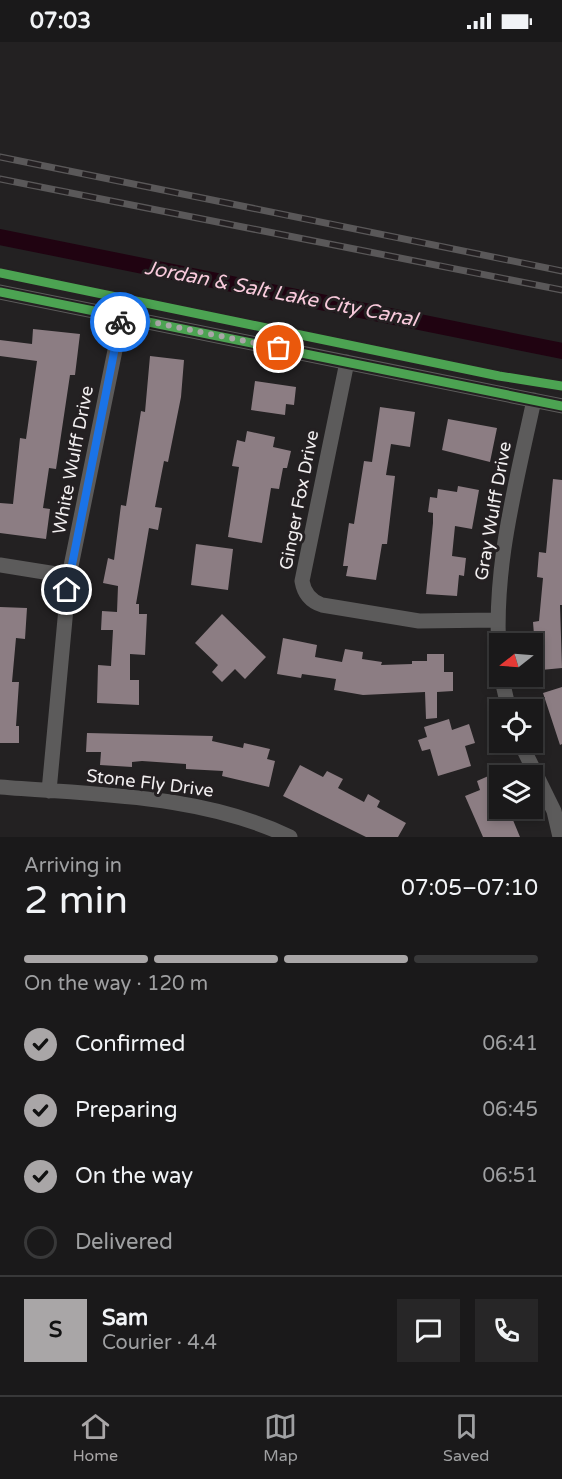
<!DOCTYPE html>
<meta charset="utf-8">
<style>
:root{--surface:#1a191a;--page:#272627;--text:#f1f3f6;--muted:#9fa0a2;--line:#383839;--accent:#a9a6a7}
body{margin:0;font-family:"Varela Round",sans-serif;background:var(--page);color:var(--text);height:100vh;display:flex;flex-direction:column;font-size:22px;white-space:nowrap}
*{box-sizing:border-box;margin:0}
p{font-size:20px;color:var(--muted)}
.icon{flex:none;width:33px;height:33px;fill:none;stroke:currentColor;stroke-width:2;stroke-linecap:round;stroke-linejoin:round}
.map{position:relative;height:795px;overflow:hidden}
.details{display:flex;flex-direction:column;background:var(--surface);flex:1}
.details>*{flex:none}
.needle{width:39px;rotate:253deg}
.tools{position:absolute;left:489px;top:591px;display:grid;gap:12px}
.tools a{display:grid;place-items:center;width:54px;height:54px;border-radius:0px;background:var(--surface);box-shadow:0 3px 9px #0003,0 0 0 2px var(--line);font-size:30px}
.pin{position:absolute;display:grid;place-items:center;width:51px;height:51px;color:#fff;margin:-26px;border:3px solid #fff;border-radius:50%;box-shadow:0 2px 6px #0007}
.courier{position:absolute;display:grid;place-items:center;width:60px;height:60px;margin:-30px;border:4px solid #1a73e8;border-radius:50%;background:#fff;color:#222;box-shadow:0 2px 8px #0007}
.overview em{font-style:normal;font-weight:600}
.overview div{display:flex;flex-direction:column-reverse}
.overview{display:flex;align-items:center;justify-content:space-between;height:102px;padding:0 24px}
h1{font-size:39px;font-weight:600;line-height:45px}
.bar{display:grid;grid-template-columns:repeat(4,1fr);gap:9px 6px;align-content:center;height:72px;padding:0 24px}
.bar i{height:8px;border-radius:4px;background:var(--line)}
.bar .selected{background:var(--accent)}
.bar p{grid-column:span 4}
.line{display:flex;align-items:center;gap:15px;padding:0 24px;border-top:2px solid var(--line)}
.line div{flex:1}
.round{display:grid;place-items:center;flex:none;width:63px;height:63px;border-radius:0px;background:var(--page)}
ol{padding:0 24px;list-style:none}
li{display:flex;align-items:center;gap:18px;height:66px}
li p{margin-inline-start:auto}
li .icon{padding:6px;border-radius:50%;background:var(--accent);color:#111;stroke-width:4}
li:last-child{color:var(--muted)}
li i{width:33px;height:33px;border:3px solid var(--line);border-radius:50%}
.status{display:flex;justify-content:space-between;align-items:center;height:42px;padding:0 30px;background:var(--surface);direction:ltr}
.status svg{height:16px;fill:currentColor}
.tabs{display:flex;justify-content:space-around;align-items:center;height:84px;border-top:2px solid var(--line);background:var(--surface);font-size:16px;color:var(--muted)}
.tabs a{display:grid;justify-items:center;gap:3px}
.tabs .selected{color:var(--accent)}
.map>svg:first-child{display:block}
</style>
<div class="status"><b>07:03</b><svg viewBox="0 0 49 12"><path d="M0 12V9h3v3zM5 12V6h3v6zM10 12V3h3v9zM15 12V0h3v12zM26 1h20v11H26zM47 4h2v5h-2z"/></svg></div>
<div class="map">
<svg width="562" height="795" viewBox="0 0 562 795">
<rect width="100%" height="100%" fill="#232122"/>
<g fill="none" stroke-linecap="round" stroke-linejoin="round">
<path stroke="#200311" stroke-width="16" d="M0,195L562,309"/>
</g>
<path fill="#8c7d83" d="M33,287L80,292L75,333H70L56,427L49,426L43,466L50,467L46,497L0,491V461L13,462L20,396L26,397L37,319L0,314V298L32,302Z
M150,314L184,318L181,355L168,420L164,419L155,465L162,466L158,488L149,486L136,562H139V572H147L145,613L130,612V638H139V663L97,661L98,623L111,624L113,588H101L102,569L117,570L118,544L103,541L108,516L114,518L121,463L126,464L141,369L145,370Z
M255,339L296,345L294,363L286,362L285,373L251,368Z
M380,365L415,370L410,405L391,402L386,433L395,434L387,502H382L376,538L346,534L348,524H343L349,481L354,482L364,419L372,420Z
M448,377L497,386L490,420L442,408Z
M247,389L275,395L273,405L291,409L287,426H283L279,447L271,446L262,501L228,495L239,425L232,424L237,398L245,400Z
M553,437L562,438V563H560L562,626L541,628L540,618L536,619L533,580L539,579L543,536L537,535L539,510L546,511Z
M458,444L479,448L472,487L455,484L452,514L466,516L464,534L459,533L457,554L426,552L433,481V471L428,470L430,455L437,456L438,447L457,450Z
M196,502L233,507L228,548L191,543Z
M0,565L27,566L25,597L16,596L12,640H19L16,684H19V701H0Z
M222,572L266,615L245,637L235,627L222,640L212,630L218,623L195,601Z
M283,596L317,603L315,615L342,620L345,607L363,610L362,617L382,620L381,623L412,622V619H427V612H444V630H453V649L437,650V676L426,677L425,650L363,653L334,648L336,637L302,632L301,636L277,632Z
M562,645V702L560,703L543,651Z
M449,677L452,688L469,682L475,701L465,704L471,724L438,734L430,707L422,709L418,698L427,695L424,685Z
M87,691L213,694L212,699L243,706L244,701L270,707L267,717L275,719L269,745L222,734L223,729L186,727V722L142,719L132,720V725L100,723L101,710H86Z
M300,723L323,735L327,729L343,737L338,746L364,760L368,752L380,759L377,765L406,781L398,795H366L283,754Z
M493,732L500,747V766H508L520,795H483L465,754L480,748L477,739Z"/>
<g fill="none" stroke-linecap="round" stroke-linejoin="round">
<path stroke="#5c5b5b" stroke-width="15" d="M0,250L562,364
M347,320L302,539C304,551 310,559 322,563L419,579L497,578
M0,523L69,534
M500,624C491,533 515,446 534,358
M501,634L509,668
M520,700L554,769L560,795
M0,745C97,753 201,752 290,795
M49,749L69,534L122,274"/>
<g stroke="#5a5859" stroke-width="7">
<path id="rail" d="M0,115L562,229
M0,137L562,248"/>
</g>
<use href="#rail" stroke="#242022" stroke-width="4.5" stroke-dasharray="14" stroke-linecap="butt"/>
<g stroke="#242022" stroke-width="13">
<path id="cycleway" d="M0,231L499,334L562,344
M0,250L562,364"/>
</g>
<use href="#cycleway" stroke="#4ca352" stroke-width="9"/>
</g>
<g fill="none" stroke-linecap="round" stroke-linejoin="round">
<path stroke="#a9a6a7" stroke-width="6" stroke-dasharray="0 10.8" d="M120,280L122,274L279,306"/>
<path stroke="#1a73e8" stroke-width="8" d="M67,548L120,280"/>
</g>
<g text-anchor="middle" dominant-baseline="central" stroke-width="6" stroke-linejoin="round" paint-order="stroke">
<g font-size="18" fill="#f1eeef" stroke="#242022">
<text transform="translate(73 418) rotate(-79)">White Wulff Drive</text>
<text transform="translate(299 458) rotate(-79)">Ginger Fox Drive</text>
<text transform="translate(493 469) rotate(-80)">Gray Wulff Drive</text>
<text transform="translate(150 741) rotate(7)">Stone Fly Drive</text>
</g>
<g font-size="20" font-style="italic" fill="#f9cadc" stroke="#242022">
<text transform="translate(281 252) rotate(11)">Jordan &amp; Salt Lake City Canal</text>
</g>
</g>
</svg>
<div class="tools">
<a><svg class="needle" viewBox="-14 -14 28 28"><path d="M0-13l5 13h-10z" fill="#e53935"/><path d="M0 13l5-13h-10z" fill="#9fa0a2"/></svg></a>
<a><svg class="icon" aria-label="locate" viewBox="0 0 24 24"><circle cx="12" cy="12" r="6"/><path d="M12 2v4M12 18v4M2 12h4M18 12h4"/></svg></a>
<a><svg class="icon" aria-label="layers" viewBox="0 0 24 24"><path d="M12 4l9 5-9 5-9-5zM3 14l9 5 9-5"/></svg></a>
</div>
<div class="pin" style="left:279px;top:306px;background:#ea580c"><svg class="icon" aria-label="bag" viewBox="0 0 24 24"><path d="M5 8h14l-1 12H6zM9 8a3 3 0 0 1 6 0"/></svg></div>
<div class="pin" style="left:67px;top:548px;background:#1f2937"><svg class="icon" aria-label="home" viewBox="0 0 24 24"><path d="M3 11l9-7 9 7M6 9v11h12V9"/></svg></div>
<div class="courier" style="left:120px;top:280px"><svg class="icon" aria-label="bike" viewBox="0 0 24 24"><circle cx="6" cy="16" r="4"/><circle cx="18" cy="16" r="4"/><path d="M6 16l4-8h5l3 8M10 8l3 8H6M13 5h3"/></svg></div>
</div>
<section class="details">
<div class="overview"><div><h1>2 min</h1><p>Arriving in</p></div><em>07:05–07:10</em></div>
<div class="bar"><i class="selected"></i><i class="selected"></i><i class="selected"></i><i></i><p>On the way · 120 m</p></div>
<ol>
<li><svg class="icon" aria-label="check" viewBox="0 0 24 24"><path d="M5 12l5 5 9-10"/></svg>Confirmed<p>06:41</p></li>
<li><svg class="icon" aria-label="check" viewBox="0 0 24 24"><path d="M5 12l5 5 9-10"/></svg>Preparing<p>06:45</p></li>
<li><svg class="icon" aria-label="check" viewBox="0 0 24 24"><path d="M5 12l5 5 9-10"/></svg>On the way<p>06:51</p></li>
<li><i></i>Delivered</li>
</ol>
<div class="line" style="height:108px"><b class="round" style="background:var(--accent);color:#111">S</b><div><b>Sam</b><p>Courier · 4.4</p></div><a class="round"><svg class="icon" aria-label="chat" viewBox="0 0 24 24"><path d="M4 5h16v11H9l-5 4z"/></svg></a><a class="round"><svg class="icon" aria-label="phone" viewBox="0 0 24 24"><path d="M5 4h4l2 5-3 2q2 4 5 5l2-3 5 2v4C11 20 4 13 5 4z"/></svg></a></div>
</section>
<nav class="tabs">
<a class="selected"><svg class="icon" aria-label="home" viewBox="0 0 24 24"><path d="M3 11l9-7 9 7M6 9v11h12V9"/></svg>Home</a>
<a><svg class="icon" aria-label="map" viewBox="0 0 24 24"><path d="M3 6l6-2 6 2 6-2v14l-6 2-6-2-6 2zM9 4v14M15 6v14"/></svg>Map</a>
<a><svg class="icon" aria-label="saved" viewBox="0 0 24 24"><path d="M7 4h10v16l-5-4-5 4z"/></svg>Saved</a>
</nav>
